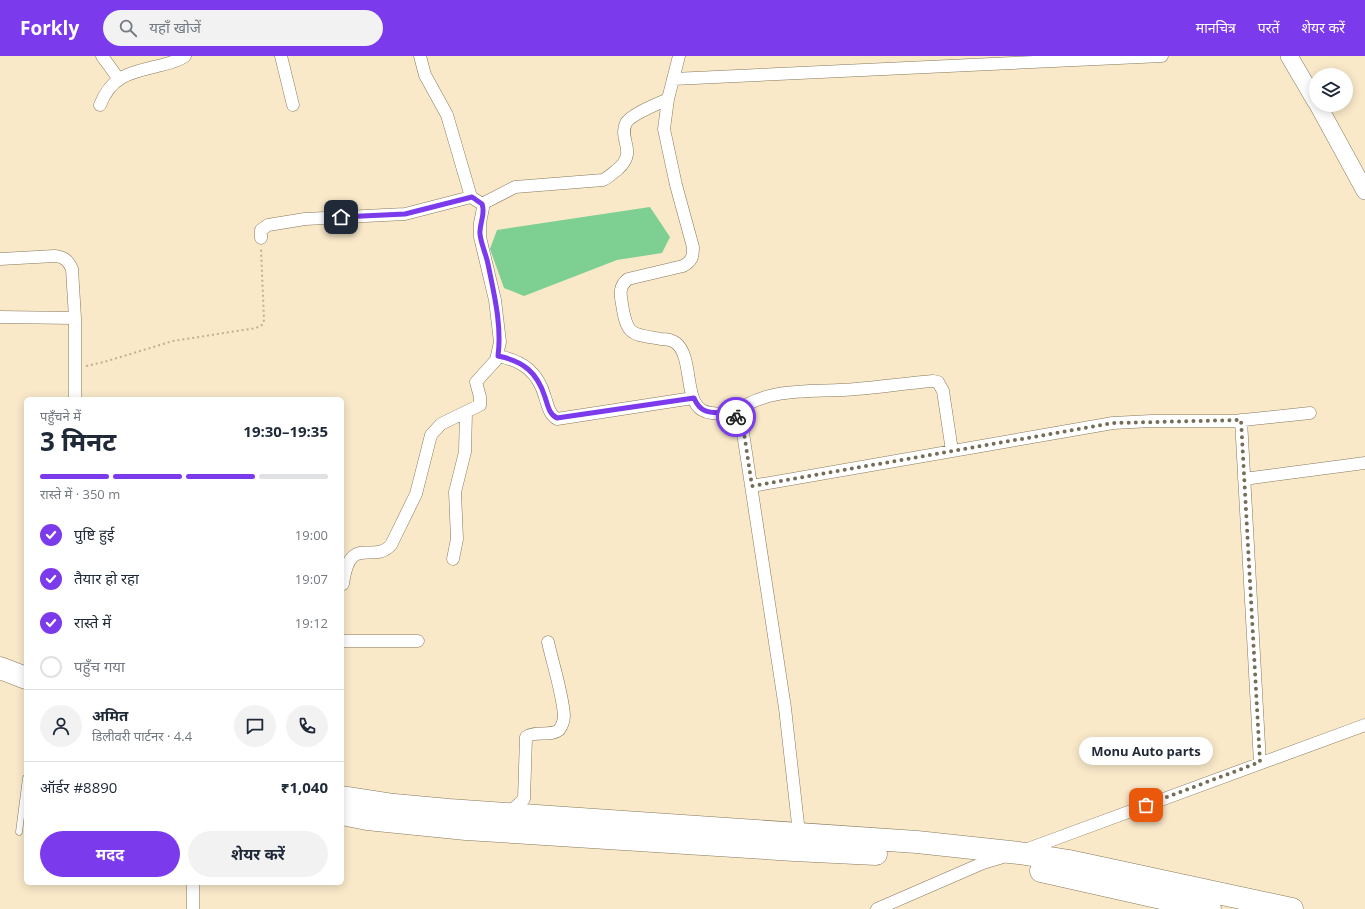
<!DOCTYPE html>
<html lang="hi">
<meta charset="utf-8">
<style>
:root{--surface:#fff;--page:#f2f2f3;--text:#1f2937;--muted:#747a83;--line:#e0e1e3;--accent:#7c3aed}
body{margin:0;font-family:"Open Sans","Noto Sans Devanagari",sans-serif;background:var(--page);color:var(--text);height:100vh;display:flex;flex-direction:column;font-size:15px;white-space:nowrap}
*{box-sizing:border-box;margin:0}
p{font-size:13px;color:var(--muted)}
.icon{flex:none;width:22px;height:22px;fill:none;stroke:currentColor;stroke-width:2;stroke-linecap:round;stroke-linejoin:round}
.map{position:relative;flex:1;overflow:hidden}
.sheet{position:absolute;left:24px;top:341px;width:320px;height:488px;display:flex;flex-direction:column;background:var(--surface);border-radius:6px;box-shadow:0 2px 10px #0003}
.sheet>*{flex:none}
.controls{position:absolute;left:1309px;top:12px;display:grid;gap:8px}
.controls a{display:grid;place-items:center;width:44px;height:44px;border-radius:50%;background:var(--surface);box-shadow:0 2px 10px #0003;font-size:20px}
.pin{position:absolute;display:grid;place-items:center;width:34px;height:34px;color:#fff;margin:-17px;border-radius:8px;box-shadow:0 2px 6px #0006}
.courier{position:absolute;display:grid;place-items:center;width:40px;height:40px;margin:-20px;border:3px solid #7c3aed;border-radius:50%;background:#fff;color:#222;box-shadow:0 1px 5px #0007}
.bubble{position:absolute;height:28px;border-radius:14px;background:var(--surface);box-shadow:0 2px 10px #0003;font-size:13px;font-weight:700;line-height:28px;text-align:center}
.head em{font-style:normal;font-weight:700}
.head div{display:flex;flex-direction:column-reverse}
.head{display:flex;align-items:center;justify-content:space-between;height:68px;padding:0 16px}
h1{font-size:26px;font-weight:700;line-height:30px}
.bar{display:grid;grid-template-columns:repeat(4,1fr);gap:6px 4px;align-content:center;height:48px;padding:0 16px}
.bar i{height:5px;border-radius:3px;background:var(--line)}
.bar .current{background:var(--accent)}
.bar p{grid-column:span 4}
.line{display:flex;align-items:center;gap:10px;padding:0 16px;border-top:1px solid var(--line)}
.line div{flex:1}
.round{display:grid;place-items:center;flex:none;width:42px;height:42px;border-radius:21px;background:var(--page)}
ol{padding:0 16px;list-style:none}
li{display:flex;align-items:center;gap:12px;height:44px}
li p{margin-inline-start:auto}
li .icon{padding:4px;border-radius:50%;background:var(--accent);color:#fff;stroke-width:4}
li:last-child{color:var(--muted)}
li i{width:22px;height:22px;border:2px solid var(--line);border-radius:50%}
.button{display:flex;gap:8px;margin-top:auto;padding:8px 16px}
.button a{flex:1;height:46px;border-radius:24px;background:var(--accent);color:#fff;font-size:16px;font-weight:700;line-height:46px;text-align:center}
.button a+a{background:var(--page);color:var(--text)}
header{display:flex;align-items:center;gap:24px;box-sizing:border-box;height:56px;padding:0 20px;background:var(--accent);color:#fff}
header strong{font-size:19px}
nav{display:flex;gap:22px;margin-inline-start:auto;font-size:14px}
.search{width:280px;height:36px;background:var(--page);display:flex;align-items:center;gap:10px;box-sizing:border-box;padding:0 14px;border-radius:22px;color:var(--muted);font-size:15px}
.map>svg:first-child{display:block}
</style>
<header>
<strong>Forkly</strong>
<div class="search"><svg class="icon" aria-label="search" viewBox="0 0 24 24"><circle cx="10" cy="10" r="6"/><path d="M15 15l6 6"/></svg>यहाँ खोजें</div>
<nav><a>मानचित्र</a><a>परतें</a><a>शेयर करें</a></nav>
</header>
<div class="map">
<svg width="1365" height="853" viewBox="0 0 1365 853">
<rect width="100%" height="100%" fill="#f9e9c9"/>
<path fill="#7dd092" d="M650,151L670,181L662,197L617,204L524,240L504,232L490,193L497,174Z"/>
<g fill="none" stroke-linecap="round" stroke-linejoin="round">
<g stroke="#86785b" stroke-width="7">
<path id="lane" d="M19,776L26,722"/>
</g>
<g stroke="#86785b" stroke-width="13">
<path id="street" d="M102,0L118,22
M281,0L293,49
M679,0L668,43L664,73L676,129L693,191C693,201 692,205 683,210L628,223C619,230 620,238 622,248C627,280 631,278 661,283C666,283 672,284 676,287C693,300 684,344 702,354C710,359 723,357 733,358L739,365L743,377L785,652L799,777
M673,23L1162,0
M100,49C112,18 133,16 162,9C170,7 178,5 185,0
M482,148L515,131L603,124C609,121 613,117 618,113C638,95 618,84 626,67C631,58 658,48 668,43
M261,182V174L268,169L305,163L405,158L471,141
M0,203L55,200C64,201 68,204 72,213L75,262V343
M0,261L75,262
M498,300C523,305 538,316 545,341C548,350 549,358 557,363L693,342
M733,358C767,329 815,337 856,333C882,331 907,327 933,325L938,326L943,335L952,395
M1241,364L1260,707
M1244,423L1365,407
M752,430L1113,367L1151,365H1234L1310,357
M453,503L457,483L455,436L465,396L466,356
M343,528C350,476 373,509 391,489L416,438L431,379L441,368L480,349V341L476,326L496,304L500,286L495,244L480,181V167L483,152L482,148L471,141L447,59L425,19L420,0
M342,585H418
M509,757L524,743L526,681C536,674 550,681 559,674C562,670 564,664 564,659C562,635 553,609 548,586
M1025,794L1365,669
M193,827V853
M877,853L983,807L1003,801"/>
</g>
<g stroke="#86785b" stroke-width="18">
<path id="secondary" d="M1289,0L1316,46
M1318,49L1365,135"/>
</g>
<g stroke="#86785b" stroke-width="23">
<path id="highway" d="M0,612L26,622
M342,741L394,749L449,754L917,786L1019,797L1069,805L1292,853
M342,758L367,763L466,773L794,794L876,798
M1041,815L1210,853"/>
</g>
<path stroke="#bdb095" stroke-width="2" stroke-dasharray="2 3" stroke-linecap="butt" d="M86,310L104,306L173,285L256,272L262,269L264,264L261,193"/>
<use href="#lane" stroke="#fff" stroke-width="6"/>
<use href="#street" stroke="#fff" stroke-width="12"/>
<use href="#secondary" stroke="#fff" stroke-width="17"/>
<use href="#highway" stroke="#fff" stroke-width="22"/>
</g>
<g fill="none" stroke-linecap="round" stroke-linejoin="round">
<path stroke="#766d59" stroke-width="4" stroke-dasharray="0 7.2" d="M736,361L744,377L752,430L1113,367L1241,364L1260,706L1146,749"/>
<path stroke="#7c3aed" stroke-width="5" d="M341,161L405,158L472,141L482,148C486,158 479,168 480,178C481,188 486,198 488,208C494,238 502,269 498,300C523,305 537,316 545,341C548,350 549,358 557,362L694,342C702,361 714,355 732,358L736,361"/>
</g>
</svg>
<div class="controls">
<a><svg class="icon" aria-label="layers" viewBox="0 0 24 24"><path d="M12 4l9 5-9 5-9-5zM3 14l9 5 9-5"/></svg></a>
</div>
<div class="pin" style="left:1146px;top:749px;background:#ea580c"><svg class="icon" aria-label="bag" viewBox="0 0 24 24"><path d="M5 8h14l-1 12H6zM9 8a3 3 0 0 1 6 0"/></svg></div>
<div class="pin" style="left:341px;top:161px;background:#1f2937"><svg class="icon" aria-label="home" viewBox="0 0 24 24"><path d="M3 11l9-7 9 7M6 9v11h12V9"/></svg></div>
<div class="courier" style="left:736px;top:361px"><svg class="icon" aria-label="bike" viewBox="0 0 24 24"><circle cx="6" cy="16" r="4"/><circle cx="18" cy="16" r="4"/><path d="M6 16l4-8h5l3 8M10 8l3 8H6M13 5h3"/></svg></div>
<div class="bubble" style="left:1079px;top:681px;width:134px">Monu Auto parts</div>
<section class="sheet">
<div class="head"><div><h1>3 मिनट</h1><p>पहुँचने में</p></div><em>19:30–19:35</em></div>
<div class="bar"><i class="current"></i><i class="current"></i><i class="current"></i><i></i><p>रास्ते में · 350 m</p></div>
<ol>
<li><svg class="icon" aria-label="check" viewBox="0 0 24 24"><path d="M5 12l5 5 9-10"/></svg>पुष्टि हुई<p>19:00</p></li>
<li><svg class="icon" aria-label="check" viewBox="0 0 24 24"><path d="M5 12l5 5 9-10"/></svg>तैयार हो रहा<p>19:07</p></li>
<li><svg class="icon" aria-label="check" viewBox="0 0 24 24"><path d="M5 12l5 5 9-10"/></svg>रास्ते में<p>19:12</p></li>
<li><i></i>पहुँच गया</li>
</ol>
<div class="line" style="height:72px"><a class="round"><svg class="icon" aria-label="person" viewBox="0 0 24 24"><circle cx="12" cy="8" r="4"/><path d="M4 21q1-7 8-7t8 7"/></svg></a><div><b>अमित</b><p>डिलीवरी पार्टनर · 4.4</p></div><a class="round"><svg class="icon" aria-label="chat" viewBox="0 0 24 24"><path d="M4 5h16v11H9l-5 4z"/></svg></a><a class="round"><svg class="icon" aria-label="phone" viewBox="0 0 24 24"><path d="M5 4h4l2 5-3 2q2 4 5 5l2-3 5 2v4C11 20 4 13 5 4z"/></svg></a></div>
<div class="line" style="height:52px"><div>ऑर्डर #8890</div><b>₹1,040</b></div>
<div class="button"><a>मदद</a><a>शेयर करें</a></div>
</section>
</div>
